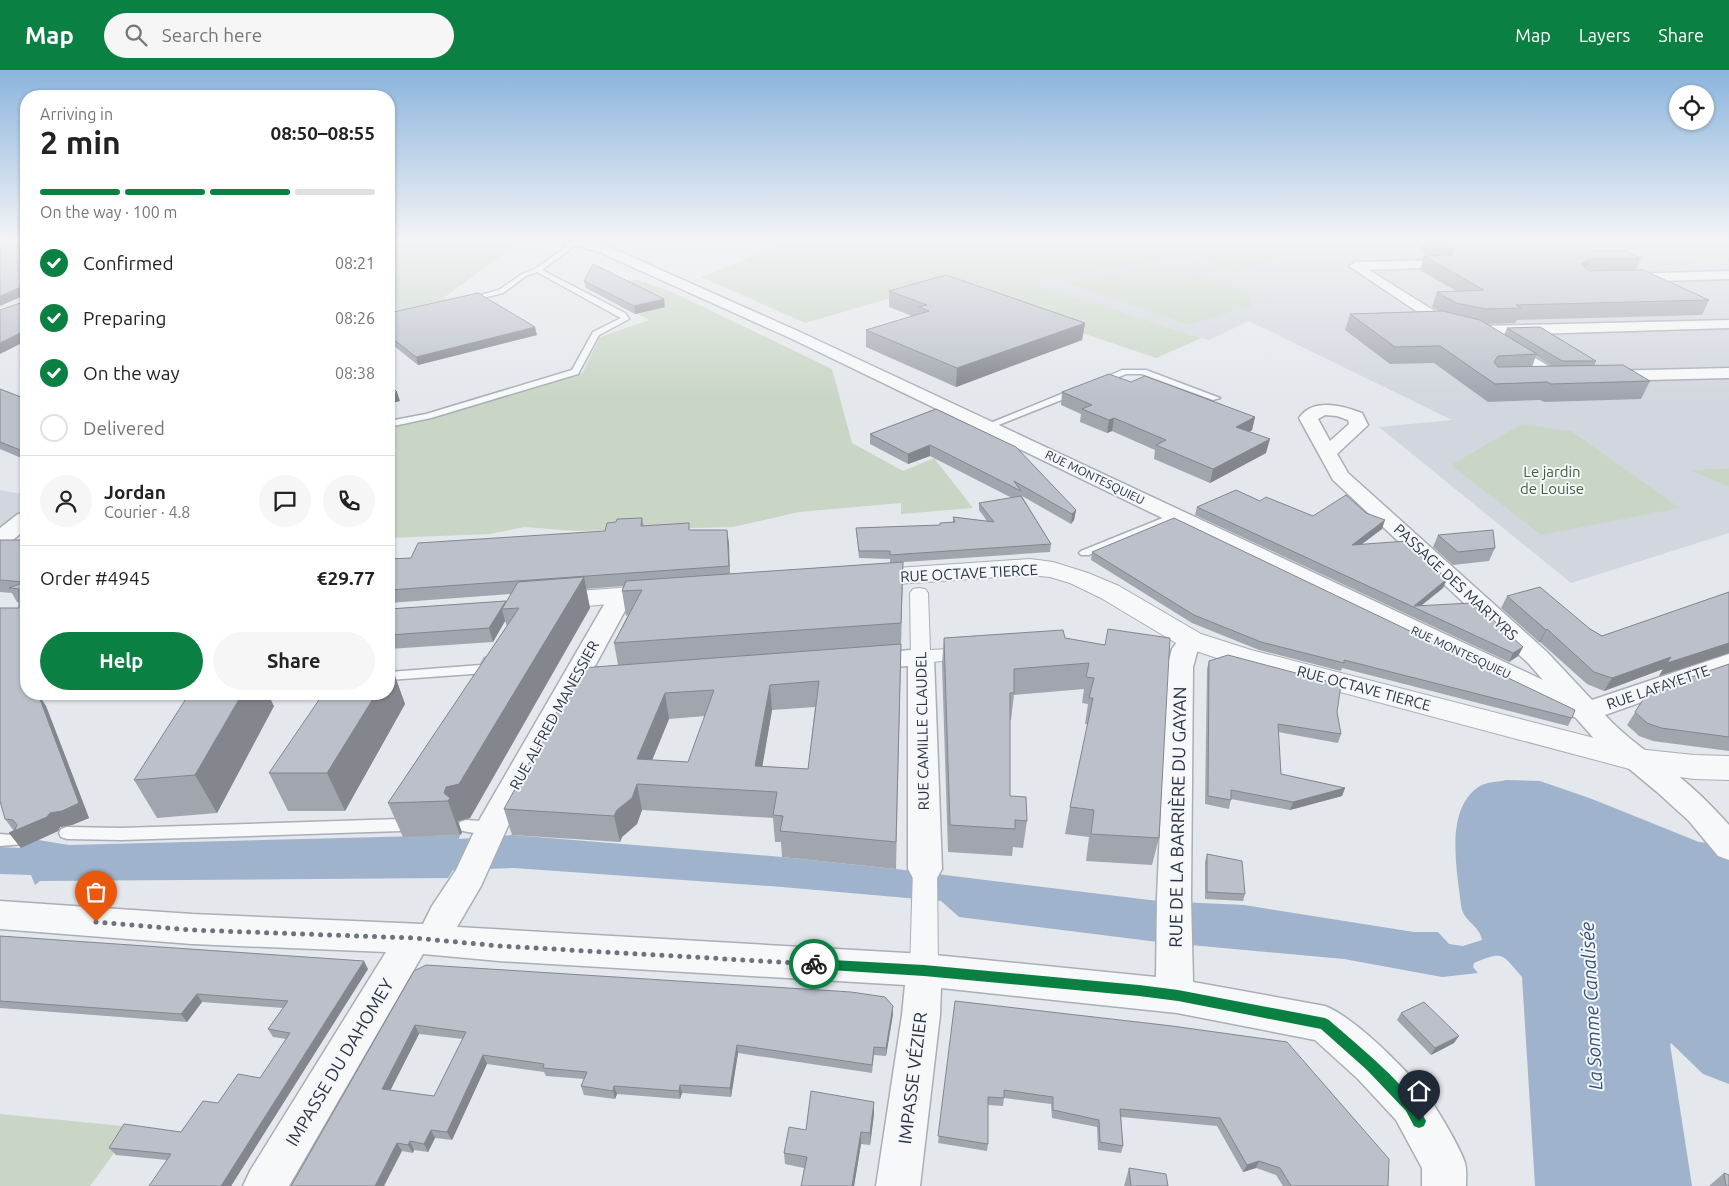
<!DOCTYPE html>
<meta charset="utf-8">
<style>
:root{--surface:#fff;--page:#f6f6f6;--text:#222;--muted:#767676;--line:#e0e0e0;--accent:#0b8043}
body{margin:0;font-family:Ubuntu,sans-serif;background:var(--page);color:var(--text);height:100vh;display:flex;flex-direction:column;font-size:19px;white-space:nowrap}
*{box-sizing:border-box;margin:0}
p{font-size:16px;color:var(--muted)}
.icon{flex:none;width:28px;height:28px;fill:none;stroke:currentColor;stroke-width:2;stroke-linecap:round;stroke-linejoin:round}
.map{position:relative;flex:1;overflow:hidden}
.details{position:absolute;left:20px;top:20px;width:375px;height:610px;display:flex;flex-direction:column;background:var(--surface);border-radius:20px;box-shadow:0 1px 4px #0004}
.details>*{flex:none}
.buttons{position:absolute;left:1669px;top:15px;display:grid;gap:10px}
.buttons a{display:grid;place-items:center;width:45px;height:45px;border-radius:50%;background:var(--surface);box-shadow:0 1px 4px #0004;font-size:25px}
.pin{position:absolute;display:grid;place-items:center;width:42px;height:42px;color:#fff;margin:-51px -21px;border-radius:50% 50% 50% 0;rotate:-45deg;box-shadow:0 0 5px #0007}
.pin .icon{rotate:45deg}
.courier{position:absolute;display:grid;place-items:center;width:50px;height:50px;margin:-25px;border:4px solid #0b8043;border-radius:50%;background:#fff;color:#222;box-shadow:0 1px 6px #0007}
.summary em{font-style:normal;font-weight:700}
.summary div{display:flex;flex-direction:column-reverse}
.summary{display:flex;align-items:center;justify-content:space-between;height:85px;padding:0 20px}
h1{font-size:32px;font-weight:700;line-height:38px}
.bar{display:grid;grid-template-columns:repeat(4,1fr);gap:8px 5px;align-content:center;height:60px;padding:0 20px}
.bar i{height:6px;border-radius:4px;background:var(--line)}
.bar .current{background:var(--accent)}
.bar p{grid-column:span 4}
.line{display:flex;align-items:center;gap:12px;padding:0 20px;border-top:1px solid var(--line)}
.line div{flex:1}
.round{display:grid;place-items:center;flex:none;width:52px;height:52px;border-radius:26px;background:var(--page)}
ol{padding:0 20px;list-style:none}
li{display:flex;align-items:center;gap:15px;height:55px}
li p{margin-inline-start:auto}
li .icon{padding:5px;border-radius:50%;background:var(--accent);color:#fff;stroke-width:4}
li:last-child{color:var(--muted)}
li i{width:28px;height:28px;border:2px solid var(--line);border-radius:50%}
.primary-button{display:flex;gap:10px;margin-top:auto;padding:10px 20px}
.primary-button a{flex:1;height:58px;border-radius:30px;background:var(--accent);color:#fff;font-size:20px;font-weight:700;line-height:58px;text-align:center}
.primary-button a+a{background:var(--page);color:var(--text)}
header{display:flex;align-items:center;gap:30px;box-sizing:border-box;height:70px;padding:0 25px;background:var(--accent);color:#fff}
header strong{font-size:24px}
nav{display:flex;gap:28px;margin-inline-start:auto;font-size:18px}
.search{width:350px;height:45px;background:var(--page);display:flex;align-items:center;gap:12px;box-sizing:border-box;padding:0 18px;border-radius:28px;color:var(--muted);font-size:19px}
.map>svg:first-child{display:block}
</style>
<header>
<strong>Map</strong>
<div class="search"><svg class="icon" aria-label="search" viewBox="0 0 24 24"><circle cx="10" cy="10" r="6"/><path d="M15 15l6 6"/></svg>Search here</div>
<nav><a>Map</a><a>Layers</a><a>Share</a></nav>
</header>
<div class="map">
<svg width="1729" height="1116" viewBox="0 0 1729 1116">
<rect width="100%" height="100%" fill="#e4e7ec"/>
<path fill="#d2d6de" d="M1323,171H1563L1729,192V398L1692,400L1729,417V463L1571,513L1379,357L1452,350L1249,251L1209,270L1023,211L1198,186L1235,204Z
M0,420L26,425V439L0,458Z"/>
<path fill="#c9d6c5" d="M402,171H507L519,173L443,228L453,232L389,246V181Z
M791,171H1323L1235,204L1198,186L1025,211L1202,268L1156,288L939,214L805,253L701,207Z
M1563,171H1729V192L1723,191Z
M1167,195L1250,223L1251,236L1189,255L1065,212Z
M630,210H638L670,221L832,299L852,373L903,401L934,388L973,438L901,444V433L799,442L733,457L575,461L524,457L490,464L389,468V357L415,352L576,306L583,302L600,267L649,250L612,230L619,213Z
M1522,354L1571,361L1680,438L1541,465L1451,395Z
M1729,398V417L1690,400Z
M0,1044L133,1057L90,1116H0Z"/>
<path fill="#9fb4cc" d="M1506,710L1540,711L1592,729L1699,772L1729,775V973L1721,965L1709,959L1704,961L1705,968L1729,991V1011L1689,973L1678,969L1670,974L1692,1116H1535L1522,907C1501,883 1504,881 1474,893L1473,897L1478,903L1442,907L1344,889L1158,872L959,847L941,831L782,817L514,798L453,800L448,808L40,811L35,815L31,805L0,804V777L21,778L38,770L69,775L460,765L459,769L512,765L782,787L896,799L1158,831L1244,835L1414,862H1438L1449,874L1463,876L1482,870C1479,854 1463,852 1461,835C1457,800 1444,738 1480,716C1486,712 1498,712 1506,710Z"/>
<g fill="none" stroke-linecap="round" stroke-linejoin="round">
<path fill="#9fb4cc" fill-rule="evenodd" d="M1659,884L1684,893L1729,932V1014L1703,1004L1634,937L1624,915L1634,893Z"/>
<g stroke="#a9aeb7" stroke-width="3">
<path id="service" d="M574,171L579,172L542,200L625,243L629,249L599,265L578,304L431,348L389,357V351L426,344L572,300L593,262L621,248L619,247L537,202L526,206L503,223L467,232L463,230L499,220L522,204L535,199Z
M1122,300H1146L1220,328L1213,330L1142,304H1126L1099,315L1095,312Z
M1076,318L1079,319V323L991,358H985L983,356Z
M1175,443L1179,444L1180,446L1179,448L1089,485H1081L1079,483L1081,481Z
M490,587L497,591L490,602L485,603L389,610V602L481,595L485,588Z
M400,749L406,751L408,755L406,759L400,761L121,770L67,769L61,767L59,763L61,759L67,757L121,758Z
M466,750L498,752L500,756L498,760C487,764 471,764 460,760L458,756L460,752Z
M0,764L24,766L26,770L24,774L0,776Z"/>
</g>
<g stroke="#a9aeb7" stroke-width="2">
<path id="pedestrian" d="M919,518L925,519L928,523L930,580L968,578L975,580L978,584L975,588L921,593L914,591L911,587L910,523L913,519Z
M925,789L934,792L937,799L938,900L934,908L924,912L914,908L910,900L913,799L916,792Z"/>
</g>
<g stroke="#a9aeb7" stroke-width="3">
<path id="minor" d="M564,171H585L605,175L800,262L1543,610L1529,594L1333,410L1299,348C1313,327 1343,336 1362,343L1368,355L1337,384L1348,403L1547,582L1592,630L1729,584V601L1605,645C1626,668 1652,685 1676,704C1696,720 1713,737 1729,755V790L1718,786L1689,751L1657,722L1597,672L1576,648L790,268L597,181L566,174ZM1325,345L1337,346L1348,350L1349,354L1330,371L1318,349Z
M1441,190L1446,191L1447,194L1446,197L1369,200L1449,250L1461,253L1463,256L1461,259L1456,260L1440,257L1349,196L1355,192Z
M1729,201V209L1626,212L1619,208L1626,204Z
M1729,250V258L1497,265L1560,303L1562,307L1560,311H1548L1472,261L1475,258L1480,256Z
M1729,298V308L1605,311L1599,310L1597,306L1599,302L1605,301Z
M26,443V459L8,474L0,476V458L18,444Z
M621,519L629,521L633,526L508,756L481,816L457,857L924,884L1156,907L1157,828L1167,597L1172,579L1182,565L1191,562L1200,565L1204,570L1198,579L1193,597L1191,828L1193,912L1325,936C1354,947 1402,996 1423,1020C1433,1031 1461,1079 1465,1093C1467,1100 1466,1109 1466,1116H1422V1098L1396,1050L1358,1009L1315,970L1177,943L941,918L940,945L920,1116H876L902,945L905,915L499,891L423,884L289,1116H243L250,1101L386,882L192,874L0,859V831L192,844L423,854L432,836L456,800L481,747L609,526L613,521Z
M921,579L930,581L934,587L942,799L937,808L925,812L913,808L908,799V596L866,599L857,597L853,591L857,585Z"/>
</g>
<g stroke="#a9aeb7" stroke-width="2">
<path id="tertiary" d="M1030,489L1053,492L1088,503L1119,516L1201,564L1251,580L1637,679L1694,685L1729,686V710L1694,709L1637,701L1232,593L1181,576L1101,528L1070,513L1050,507L1030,505L867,516L858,513L854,508L858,503L867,500Z
M659,515L668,517L672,523L668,529L552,539L543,537L539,531L543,525L552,523Z"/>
</g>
<use href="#service" fill="#f7f8fa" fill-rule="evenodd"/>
<use href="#pedestrian" fill="#f7f8fa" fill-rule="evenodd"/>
<use href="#minor" fill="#f7f8fa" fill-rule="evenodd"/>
<use href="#tertiary" fill="#f7f8fa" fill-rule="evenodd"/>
</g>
<path fill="#a1a5ae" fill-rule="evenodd" d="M1423,171H1570L1592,180L1641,188L1636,200L1709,230L1702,245L1517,250L1515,253L1486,254L1504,265L1507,258L1596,291L1594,296L1650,311L1641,329L1544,332L1540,330L1488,332L1434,293L1390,294L1345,260L1350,244L1439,241L1432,237L1437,222L1456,221L1420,200L1424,186H1428L1419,181ZM1536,286L1553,297H1532Z
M584,211L665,237L635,244L586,218Z
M889,221L1085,253L1082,270L956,317L866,277V260L912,246L889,237Z
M389,243L537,265L418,295L389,272Z
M1131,312L1255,347L1252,360L1250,362L1266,383L1210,413L1154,389L1155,380L1112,361L1107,363L1080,352L1081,344L1061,335L1062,322Z
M0,319L26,390L0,379Z
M936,339L1076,440L1074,450L1071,454L1022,426L1051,474L1050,482L890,493V489L859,488L856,458L940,455V453L953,452V447L987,451L979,440V433L1012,428L930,386L908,394L870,374V364Z
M1197,437L1313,446L1382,459L1361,474L1447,509L1443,518L1422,535L1523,577L1518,586L1509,592L1195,445Z
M642,448L644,456L690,460H727L730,504L903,492L896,799L782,787L781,772H775L773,748L642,740L637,754L622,767L620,772L512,765L504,739L618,595L614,573L628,545L626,546L622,521L623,516L586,519L590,538L470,748L458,751L462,763L460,765L403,767L388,733L507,556L505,551L493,572L389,579V539L506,531V532L511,524L389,533V489L411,488L605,461L616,452ZM815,637L808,699L762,696L772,640ZM705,646L688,692L652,690L669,649Z
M1438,465L1495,478L1489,491L1453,495L1433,477Z
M0,470H26L40,627L46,636L89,748L72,755L60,757L58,761L21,778L9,763L14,761L5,749L19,532H17L12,523L0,522Z
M1092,482L1572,648L1568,656L1342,598L1341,601L1259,580L1192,553L1091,490Z
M1729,522V583L1659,606L1663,599L1604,621L1587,614L1540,572H1539L1501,538L1507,526L1590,559L1602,566Z
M944,568H1065L1105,575L1159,768L1152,795L1086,791L1089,767L1065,764L1070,737L1088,654H1085L1088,634L1082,633L1084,619L1014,625L1011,650H1010V726L1027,751L1023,778L1013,777L1012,786L948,782L942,594Z
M1209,591L1337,642L1341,664L1338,673L1278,662L1281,704L1345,718L1342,726L1290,740L1231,729L1229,739L1205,734L1207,599Z
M1729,594V681L1653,671L1639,666L1627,655L1648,622Z
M392,598L405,634L345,741H288L269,703Z
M274,636L217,743L157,748L134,710Z
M1207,784L1245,824L1243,831L1205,829V792Z
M0,866L368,899L231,1116L167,1090L116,1085L109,1078L181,1062L218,1033L260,1008L286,969L273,967L268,959L283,938L202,932L187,952L0,938Z
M414,901L893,944L886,986L874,985L872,1003L738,983L731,1027L682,1023L680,1029L617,1024L615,1029L584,1025L581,1016L584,1009L546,1006L544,1002L487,994L452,1070L435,1068L428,1082L414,1080L413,1083L402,1081L291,1116ZM419,964L463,969L434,1026L390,1020Z
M955,931L1388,1116H1283L1276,1105L1256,1098L1243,1102L1217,1056L1121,1047L1123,1076L1121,1083L1098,1080L1097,1057L1052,1048L1051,1034L1004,1028L1003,1036L988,1035V1074L987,1081L938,1073Z
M1401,943L1454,973L1431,985L1397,950Z
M874,1044L870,1075L861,1074L854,1116H801L804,1098L785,1094L784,1083L806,1060Z
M1129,1098L1168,1116H1124Z
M1724,1103L1729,1116H1709Z"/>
<path fill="#83868d" d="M1590,189L1584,203L1581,194Z
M21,217L25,225L0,236V226Z
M664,229L665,237L635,244L634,236Z
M1085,253L1082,270L956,317L957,298Z
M535,257L537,265L418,295L416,287Z
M26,260V271L0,284V273Z
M397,322L400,331L389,334V324Z
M1255,347L1252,360L1233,370L1236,357Z
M1114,348L1112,361L1107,363L1109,350Z
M1270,369L1266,383L1210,413L1213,399Z
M930,375V386L908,394V384Z
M26,378V390L20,380Z
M1076,440L1074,450L1071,454L1072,444Z
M1385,450L1382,459L1349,484L1352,475Z
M727,460L729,473L730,509L729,496Z
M584,507L590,538L470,748L458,751L462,763L460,765L448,731L444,723L446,717Z
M1447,509L1443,518L1418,538L1414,536Z
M506,531L508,538L502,539L505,551L493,572L489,558Z
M1547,559L1540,572H1539L1546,560Z
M1729,573V583L1659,606L1663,599L1604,621L1612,608L1671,587Z
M1523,577L1518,586L1509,592L1513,583Z
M392,598L405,634L345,741L327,703L376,624H389V603Z
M770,615L772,640L758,722L755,696Z
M665,623L669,649L642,715L637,689Z
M32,624H48L40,627L46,636L89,748L72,755L60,757L58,761L21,778L9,763L47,747Z
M242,624H268L274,636L217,743L195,705Z
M637,714L642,740L637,754L622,767L620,772L614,746L617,740Z
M1345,718L1342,726L1290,740L1293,732Z
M364,891L368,899L231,1116H221Z
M197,924L202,932L187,952L181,944Z
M893,936V944L886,986V978Z
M415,955L419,964L387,1027L382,1019Z
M1459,966L1454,973L1431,985L1435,978Z
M737,975L738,983L731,1027L730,1018Z
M483,985L487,994L452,1070L447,1062Z
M680,1015L682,1023L680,1029L679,1021Z
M614,1016L617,1024L615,1029L613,1021Z
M874,1032V1044L870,1075V1063Z
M431,1060L435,1068L428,1082L424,1074Z
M861,1062V1074L854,1116H852Z
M410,1071L414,1080L413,1083L408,1075Z
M397,1073L402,1081L384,1116H375Z
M1259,1091L1256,1098L1243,1102L1247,1095Z"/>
<path fill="#bbc0ca" stroke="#83868d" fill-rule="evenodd" d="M0,171H26V260L0,273V240L23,232V218L21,217L0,226Z
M1429,171H1570L1592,180H1622L1641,188L1590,189L1581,194L1589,201L1643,200L1709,230L1516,235L1521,238L1486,239L1456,233L1437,222L1484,220L1424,186L1451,185L1453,180L1451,176L1436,175Z
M593,194L664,229L634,236L584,211Z
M946,205L1085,253L957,298L866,260L929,241L919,237L927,235L889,221Z
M478,223L535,257L416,287L389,266V246L392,245L389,243Z
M1443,241L1480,250L1537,284L1498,286L1494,292L1498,297L1623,295L1650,311L1551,314L1547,312L1495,314L1440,276L1395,277L1350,244Z
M1540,257L1596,291H1562L1507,258Z
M1109,304L1131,312L1145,306L1255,347L1236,357L1270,369L1213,399L1156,375L1166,370L1114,348L1109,350L1082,339L1092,335L1062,322Z
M389,314L397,322L389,324Z
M0,319L26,329V378L20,380L0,372Z
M936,339L1016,377L1076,440L1072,444L1014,411L1021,421L930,375L908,384L870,364Z
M1236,420L1260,431L1266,427L1313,446L1346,425L1366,443L1385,450L1352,475L1407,471L1447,509L1414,536L1472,533L1477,538L1479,537L1523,577L1513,583L1197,437Z
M1021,426L1051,474L890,485V481H859L856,458L940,455V453L955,452L953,447L994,452L979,433Z
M642,448L641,456L689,453V460H727L729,496L389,520V489L411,488L418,473L605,461L607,453L616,452L617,449Z
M1174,448L1575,640L1572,648L1344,590V593L1261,572L1194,545L1092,482Z
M1493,460L1495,478L1458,482L1438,465Z
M0,470H26V624H38L79,733L62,741L50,743L47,747L9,763L15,760L17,755L13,750L5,749L0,731V538H19V519L9,518L25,512L0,510Z
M903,492L901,553L614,573L642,520L622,521L626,511Z
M584,507L459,714L446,717L444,723L450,728L448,731L388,733L519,538L502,539L518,512Z
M1540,517L1590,559L1602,566L1729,522V573L1667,593L1671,587L1612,608L1594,602L1547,559L1546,560L1507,526Z
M506,531L489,558L389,565V539Z
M1108,559L1170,568L1159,768L1091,764L1094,740L1070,737L1093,628H1089L1094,608L1086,607L1089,593L1014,599V623H1010V726L1026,727L1027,751L1015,750V759L950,755L944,568L1063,560L1065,568L1105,575Z
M901,574L896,772L780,761L783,746L773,745L777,722L637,714L632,728L617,740L614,746L504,739L581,598ZM819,611L808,699L755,696L770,615ZM714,620L688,692L637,689L665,623Z
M1228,585L1341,615L1337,642L1341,664L1278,654L1281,704L1345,718L1293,732L1231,720V730L1208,726L1209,591Z
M1729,594V667L1661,658L1647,653L1635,642L1648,622Z
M189,624H242L195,705L134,710Z
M323,624H376L327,703H269Z
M1207,784L1242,791L1245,824L1207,822Z
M0,866L364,891L221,1116H149L171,1084L109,1078L124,1054L181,1062L203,1031L218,1033L238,1004L260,1008L290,963L268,959L288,931L197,924L181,944L0,931Z
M426,895L851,922L885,927L893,936L886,978L874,977L872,995L737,975L730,1018L680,1015L679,1021L614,1016L613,1021L581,1016L587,1002L543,998L544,994L483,985L447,1062L431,1060L424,1074L410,1071L408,1075L397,1073L375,1116H291L414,901ZM415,955L466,962L434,1026L382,1019Z
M955,931L1172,956L1287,972L1389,1089L1388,1116H1291L1280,1098L1259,1091L1247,1095L1220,1048L1120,1039L1123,1076L1100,1072L1099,1050L1053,1040V1027L1004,1020V1028L988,1027V1074L938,1066Z
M1424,932L1459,966L1435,978L1401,943Z
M811,1021L874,1032L870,1063L861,1062L852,1116H801L807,1087L784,1083L789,1057L806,1060Z
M1129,1098L1166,1104L1168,1116H1131Z
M1724,1103L1729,1105V1116H1726Z"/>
<linearGradient id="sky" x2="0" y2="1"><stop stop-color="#8bb4dd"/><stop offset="0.52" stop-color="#f3f4f6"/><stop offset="1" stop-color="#f3f4f6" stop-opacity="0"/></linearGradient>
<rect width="1729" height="327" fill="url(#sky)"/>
<path fill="#0b8043" d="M814,889L924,895L1139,915L1178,920L1325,948L1329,950C1357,975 1411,1017 1426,1051L1424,1056L1419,1058L1414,1056L1406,1041L1367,1000L1321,959L1178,931L1139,926L924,906L814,899L810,898L808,894L810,890Z"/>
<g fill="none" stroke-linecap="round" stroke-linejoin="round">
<path stroke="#6c737f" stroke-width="5" stroke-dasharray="0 9" d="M96,852L192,860L414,868L500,876L814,894"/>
</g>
<g text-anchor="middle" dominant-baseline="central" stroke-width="4" stroke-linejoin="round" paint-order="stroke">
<g font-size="12" fill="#2b3445" stroke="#f4f6f9">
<text transform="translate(1095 407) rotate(26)">RUE MONTESQUIEU</text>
<text transform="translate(1461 582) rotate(25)">RUE MONTESQUIEU</text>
</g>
<g font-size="15" fill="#3f6138" stroke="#f4f6f9">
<text x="1552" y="401">Le jardin<tspan x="1552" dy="17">de Louise</tspan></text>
</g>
<g font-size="15" fill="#2b3445" stroke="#f4f6f9">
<text transform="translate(969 503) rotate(-3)">RUE OCTAVE TIERCE</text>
<text transform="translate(1456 512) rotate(43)">PASSAGE DES MARTYRS</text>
<text transform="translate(1658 617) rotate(-19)">RUE LAFAYETTE</text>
<text transform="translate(1364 618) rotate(15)">RUE OCTAVE TIERCE</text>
<text transform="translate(554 645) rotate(-61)">RUE ALFRED MANESSIER</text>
<text transform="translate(922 661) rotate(-91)">RUE CAMILLE CLAUDEL</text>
</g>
<g font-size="18" fill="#2b3445" stroke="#f4f6f9">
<text transform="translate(1177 747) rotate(-89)">RUE DE LA BARRIÈRE DU GAYAN</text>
<text transform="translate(339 992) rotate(-59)">IMPASSE DU DAHOMEY</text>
<text transform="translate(912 1008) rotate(-83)">IMPASSE VÉZIER</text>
</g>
<g font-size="19" font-style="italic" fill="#34527a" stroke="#f4f6f9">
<text transform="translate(1591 936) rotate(-93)">La Somme Canalisée</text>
</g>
</g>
</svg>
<div class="buttons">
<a><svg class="icon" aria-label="locate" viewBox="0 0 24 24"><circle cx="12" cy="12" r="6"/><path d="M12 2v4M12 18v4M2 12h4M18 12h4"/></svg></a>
</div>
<div class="pin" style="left:96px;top:852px;background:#ea580c"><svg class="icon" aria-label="bag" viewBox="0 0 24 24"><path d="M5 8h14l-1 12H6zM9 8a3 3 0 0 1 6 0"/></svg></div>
<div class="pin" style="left:1419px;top:1051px;background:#1f2937"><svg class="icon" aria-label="home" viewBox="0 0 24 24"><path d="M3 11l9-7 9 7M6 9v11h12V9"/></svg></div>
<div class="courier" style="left:814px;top:894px"><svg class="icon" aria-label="bike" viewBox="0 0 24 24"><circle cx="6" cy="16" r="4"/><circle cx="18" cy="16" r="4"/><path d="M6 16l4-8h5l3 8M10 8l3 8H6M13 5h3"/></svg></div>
<section class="details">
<div class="summary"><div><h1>2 min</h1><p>Arriving in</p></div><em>08:50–08:55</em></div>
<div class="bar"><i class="current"></i><i class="current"></i><i class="current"></i><i></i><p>On the way · 100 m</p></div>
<ol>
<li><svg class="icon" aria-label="check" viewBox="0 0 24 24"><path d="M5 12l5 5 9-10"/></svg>Confirmed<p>08:21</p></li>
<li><svg class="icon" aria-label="check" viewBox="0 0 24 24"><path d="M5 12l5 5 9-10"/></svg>Preparing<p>08:26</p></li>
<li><svg class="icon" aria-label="check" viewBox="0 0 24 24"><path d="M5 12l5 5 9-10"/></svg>On the way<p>08:38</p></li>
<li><i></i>Delivered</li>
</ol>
<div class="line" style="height:90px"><a class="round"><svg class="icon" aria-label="person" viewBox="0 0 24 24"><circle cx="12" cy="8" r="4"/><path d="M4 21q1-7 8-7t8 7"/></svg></a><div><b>Jordan</b><p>Courier · 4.8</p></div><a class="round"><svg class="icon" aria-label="chat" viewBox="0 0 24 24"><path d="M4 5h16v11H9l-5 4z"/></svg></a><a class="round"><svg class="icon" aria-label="phone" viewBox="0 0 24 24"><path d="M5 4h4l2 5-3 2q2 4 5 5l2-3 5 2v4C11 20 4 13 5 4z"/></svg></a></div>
<div class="line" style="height:65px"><div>Order #4945</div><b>€29.77</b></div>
<div class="primary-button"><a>Help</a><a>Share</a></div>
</section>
</div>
